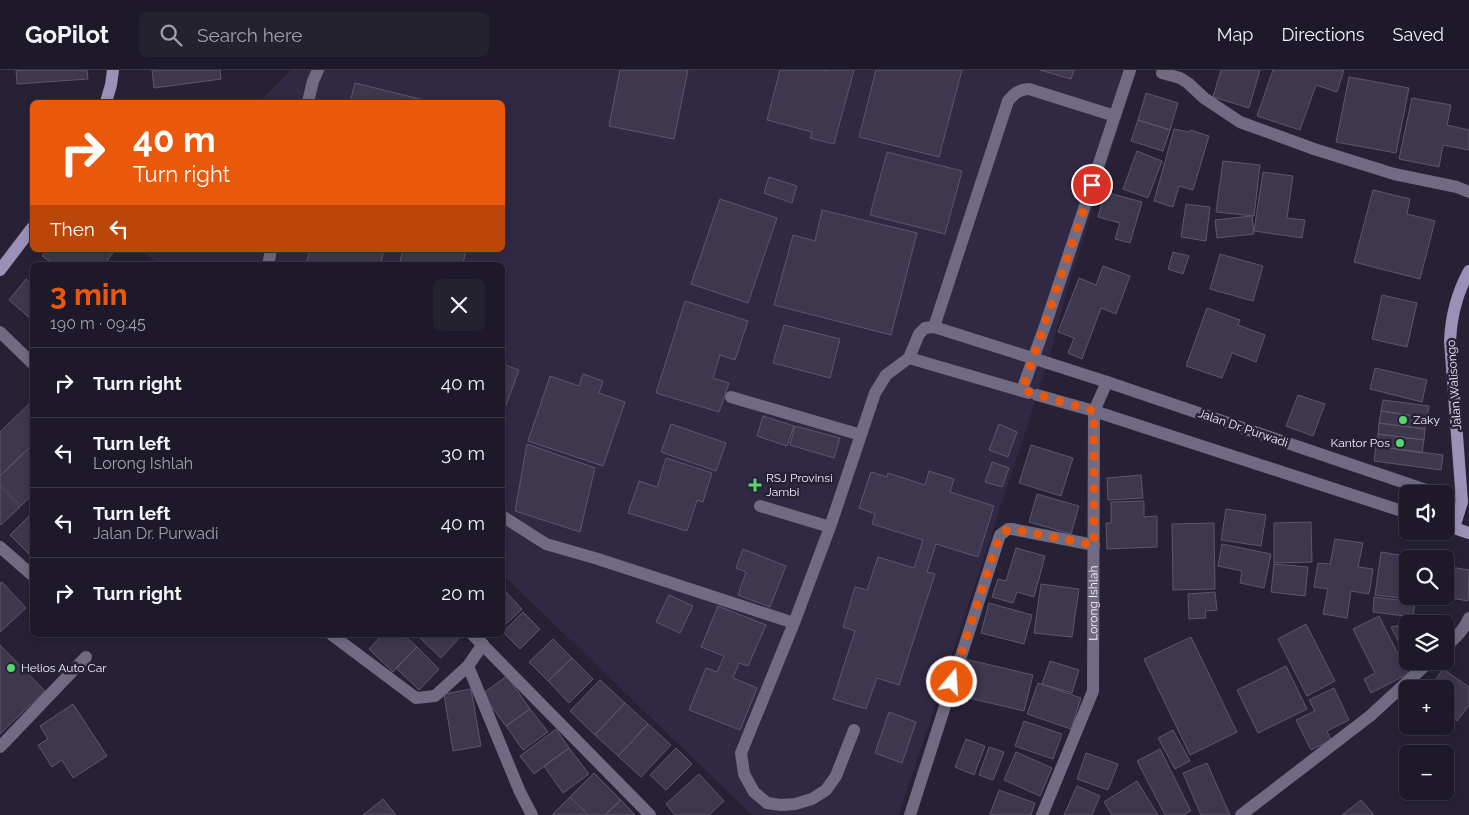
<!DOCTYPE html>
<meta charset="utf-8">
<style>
:root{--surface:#1d1928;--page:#252230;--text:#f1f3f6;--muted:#a0a0a8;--line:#3b3845;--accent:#ea580c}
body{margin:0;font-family:Raleway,sans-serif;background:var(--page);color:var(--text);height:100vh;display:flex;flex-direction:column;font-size:19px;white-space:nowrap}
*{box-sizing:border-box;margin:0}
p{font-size:16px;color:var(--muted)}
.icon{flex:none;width:28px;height:28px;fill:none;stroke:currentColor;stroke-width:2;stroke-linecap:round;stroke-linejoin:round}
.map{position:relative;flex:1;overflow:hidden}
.details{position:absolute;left:30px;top:192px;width:475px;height:375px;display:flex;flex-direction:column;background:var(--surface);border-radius:8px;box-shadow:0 2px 8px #0003,0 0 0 1px var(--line)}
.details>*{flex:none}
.top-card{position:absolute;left:30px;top:30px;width:475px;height:152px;border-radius:8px;box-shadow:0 2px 8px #0003,0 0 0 1px var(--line);background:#ea580c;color:#fff;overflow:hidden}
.fabs{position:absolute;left:1399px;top:415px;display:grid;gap:10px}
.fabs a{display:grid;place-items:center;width:55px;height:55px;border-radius:8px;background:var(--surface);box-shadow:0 2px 8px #0003,0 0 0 1px var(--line);font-size:25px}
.pin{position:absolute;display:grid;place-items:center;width:42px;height:42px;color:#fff;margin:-21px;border:2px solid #fff;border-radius:50%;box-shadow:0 1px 5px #0007}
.me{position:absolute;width:55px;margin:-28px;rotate:18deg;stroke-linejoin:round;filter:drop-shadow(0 0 4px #0008)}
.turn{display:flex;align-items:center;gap:18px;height:105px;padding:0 20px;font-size:22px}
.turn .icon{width:65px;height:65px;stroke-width:2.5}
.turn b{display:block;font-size:35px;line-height:42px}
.then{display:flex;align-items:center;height:48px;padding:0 20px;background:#0003;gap:10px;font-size:19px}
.round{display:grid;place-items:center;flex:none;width:52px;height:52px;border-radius:8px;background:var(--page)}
.head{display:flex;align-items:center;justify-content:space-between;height:85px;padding:0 20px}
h1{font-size:30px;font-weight:700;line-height:38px;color:var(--accent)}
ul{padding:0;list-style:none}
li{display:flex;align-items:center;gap:15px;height:70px;padding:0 20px;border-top:1px solid var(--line)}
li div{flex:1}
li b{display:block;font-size:19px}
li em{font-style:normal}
header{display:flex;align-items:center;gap:30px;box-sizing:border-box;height:70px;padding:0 25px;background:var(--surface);border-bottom:1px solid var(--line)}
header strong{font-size:24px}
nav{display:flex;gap:28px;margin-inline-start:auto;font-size:18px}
.search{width:350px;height:45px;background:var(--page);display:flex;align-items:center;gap:12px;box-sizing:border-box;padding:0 18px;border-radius:8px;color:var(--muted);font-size:19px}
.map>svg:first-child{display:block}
.built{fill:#312943}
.building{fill:#3e384e;stroke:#5d566d}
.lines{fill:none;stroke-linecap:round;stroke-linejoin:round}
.lane{stroke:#706a82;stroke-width:12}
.street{stroke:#706a82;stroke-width:12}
.secondary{stroke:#9b91b7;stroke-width:12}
.route{stroke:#ea580c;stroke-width:9;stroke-dasharray:0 16.2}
.poi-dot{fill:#57d570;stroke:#272135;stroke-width:2}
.labels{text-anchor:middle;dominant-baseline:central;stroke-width:5;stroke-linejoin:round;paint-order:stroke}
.street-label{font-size:12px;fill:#f1eefc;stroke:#272135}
.poi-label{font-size:12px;fill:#f1eefc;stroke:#272135;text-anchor:start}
</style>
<header>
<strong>GoPilot</strong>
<div class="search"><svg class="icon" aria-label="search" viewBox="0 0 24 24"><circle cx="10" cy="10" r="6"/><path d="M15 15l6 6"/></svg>Search here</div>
<nav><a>Map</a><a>Directions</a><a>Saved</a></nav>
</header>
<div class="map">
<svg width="1469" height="745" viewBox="0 0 1469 745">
<rect width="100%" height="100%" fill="#272135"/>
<path class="built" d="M291,0H1137L1068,217L1048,293L899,745H752L503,505L502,195H159L142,180H502V32H259Z"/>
<path class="building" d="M16,0H87L88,9L17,14Z
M152,0H220L221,9L154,18Z
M620,0H688L674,69L609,56Z
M780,0H823L828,1V0H854L834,74L810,68L812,62L767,50Z
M876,0H962L939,87L859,67Z
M1040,0H1074L1071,9Z
M1221,0H1260L1249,38L1213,27Z
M1273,0H1344L1337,22L1316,15L1300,60L1257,46Z
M1349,7L1409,18L1396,83L1336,72Z
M355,13L428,31L427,32H350Z
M1146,23L1178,33L1170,60L1138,50Z
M1412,28L1451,35L1447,55L1469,60V80L1443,75L1439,97L1399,89Z
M1138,50L1170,60L1163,81L1131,71Z
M1174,59L1189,62L1190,60L1209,66L1193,120L1179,116L1173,137L1154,131Z
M1137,81L1162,91L1148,128L1123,119Z
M887,82L962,101L945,164L870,145Z
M1223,91L1260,95L1254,146L1216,142Z
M1263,102L1293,106L1287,148L1305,150L1302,168L1254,161Z
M769,107L797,116L792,133L764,123Z
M1373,120L1410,129L1407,144L1435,151L1420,209L1354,192Z
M1105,122L1142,132L1130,173L1115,169L1120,153L1098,147Z
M720,129L777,148L748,233L691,214Z
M1186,134L1210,137L1206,171L1181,167Z
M822,140L917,163L891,265L774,235L793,165L815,171Z
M1252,146L1254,164L1217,168L1215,150Z
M46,180H115L104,195H55L42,186Z
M310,180H384L380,195H306Z
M403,180H466L463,193L471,195H399Z
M1173,182L1189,186L1183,204L1168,199Z
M1220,184L1263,196L1253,231L1210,219Z
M1103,196L1130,206L1116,244L1101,238L1082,289L1068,283L1074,268L1058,262L1079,208L1096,215Z
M26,209L32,214V250L9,230Z
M1382,225L1417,233L1407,277L1372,269Z
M685,231L748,251L735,290L720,285L713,308L729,313L719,342L656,323Z
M1207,238L1240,250L1238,255L1265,265L1256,292L1232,283L1222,308L1186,296Z
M784,255L840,269L830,308L773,293Z
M502,294L519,300L502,346Z
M1375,298L1427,310L1422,332L1370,319Z
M583,304L603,311L599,323L625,332L603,396L528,371L550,306L579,316Z
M1298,325L1325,334L1313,366L1286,356Z
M1383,330L1429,336L1427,348L1381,341Z
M32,331V375L0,406V362Z
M1381,341L1427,348L1425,359L1379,353Z
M763,346L794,356L787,376L757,366Z
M1379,353L1425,359L1424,370L1378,364Z
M671,354L726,373L716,401L661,382Z
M999,354L1017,362L1008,387L989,380Z
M795,356L840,368L834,388L790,375Z
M1378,364L1424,370L1422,383L1376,376Z
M527,374L595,398L580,462L515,441Z
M32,375V425L21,436L0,414V406Z
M1031,375L1073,388L1061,426L1019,413Z
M1376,376L1443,385L1441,400L1374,391Z
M666,388L712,403L703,432L697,430L687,461L628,443L639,411L657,417Z
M992,392L1009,398L1002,417L985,412Z
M929,401L954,409L950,422L994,436L978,487L936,474L927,502L935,504L899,615L877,608L866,639L833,629L855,561L843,557L855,517L867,520L878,487L914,498L923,470L872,454L875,444L859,438L871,402L887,407L888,403L925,415Z
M1141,405L1143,428L1108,430L1107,408Z
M0,416L20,437L1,455L0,454Z
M1037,424L1079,436L1071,464L1029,452Z
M1144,431V447L1157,446V477L1107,479L1106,453H1111V432Z
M1226,439L1266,445L1261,476L1221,470Z
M32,443V483L30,485L10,465Z
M1311,452L1312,492L1274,493V453Z
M1214,453L1215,519L1173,520L1172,454Z
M1335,469L1363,473L1358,497L1373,499L1369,524L1351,521L1347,548L1323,544L1328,519L1314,517L1318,493L1330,494Z
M1222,474L1271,484L1264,518L1240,513L1242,501L1218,496Z
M1016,478L1045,486L1034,527L1017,522L1013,533L992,527L998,509L1006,511Z
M743,479L786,496L770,537L738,525L746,502L736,498Z
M1381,482L1405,486L1404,495L1408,496V526H1425L1424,531L1375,525Z
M1274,494L1308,497L1305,526L1271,522Z
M1450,497L1469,500L1468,531L1445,527Z
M2,512L26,538L0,562V513Z
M1041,514L1079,519L1072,567L1034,563Z
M503,519L522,539L502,558V520Z
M1215,522L1217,540L1205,541L1206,548L1189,549L1188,524Z
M669,525L693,536L680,563L656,552Z
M1374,527L1415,532L1413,547L1373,542Z
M989,533L1032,545L1024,574L981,563Z
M718,536L766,555L748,596L739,593L733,608L757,618L740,660L689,640L706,598L717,602L724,586L701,577Z
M523,542L540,559L520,579L503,562Z
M1379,546L1408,604L1371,623L1364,609L1375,603L1353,559Z
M1306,554L1335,611L1307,626L1278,569Z
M1408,554V590L1391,557Z
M382,565H404L417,577L393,602L369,579Z
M423,565H459L461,566L441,588L420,568Z
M1191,567L1237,662L1190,685L1144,589Z
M553,569L572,588L548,611L529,592Z
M0,575L45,621L0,664Z
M417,577L439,599L419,620L396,598Z
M572,588L593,609L569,633L548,611Z
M965,589L1033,605L1024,641L956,625Z
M1050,591L1079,600L1072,623L1042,614Z
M1286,596L1307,639L1258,663L1237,620Z
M1443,599L1469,617V635L1457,651L1445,642V619H1429Z
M507,606L530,639L506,656L482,624Z
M600,610L625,633L595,665L570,641Z
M1038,613L1081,628L1071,659L1027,644Z
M1334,618L1349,650L1327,661L1331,670L1311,680L1296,650L1315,641L1309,630Z
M471,619L481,676L453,681L444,624Z
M625,633L648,654L618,686L595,665Z
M73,634L107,686L73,708L62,690L52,697L38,675L48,669L40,656Z
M530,639L548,662L523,680L506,656Z
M889,642L916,652L902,693L875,683Z
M1024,651L1062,664L1053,689L1015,676Z
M648,654L671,675L641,707L618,686Z
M556,659L569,678L534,704L520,686Z
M1173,660L1190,691L1175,699L1158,668Z
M966,669L985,676L974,705L955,697Z
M989,677L1004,682L993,710L979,705Z
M569,678L589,704L563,723L544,696Z
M676,678L692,694L666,720L650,705Z
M1160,679L1191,741L1183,745H1165L1137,691Z
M1016,682L1052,698L1040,726L1004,710Z
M1086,683L1118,694L1108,720L1077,709Z
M1207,693L1230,745H1201L1183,703Z
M594,703L621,730L605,745H588L570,727Z
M699,704L724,731L709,745H675L666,734Z
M1137,711L1158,745H1112L1104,732Z
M1077,716L1100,726L1092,745H1064Z
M999,720L1035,733L1031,745H994L990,744Z
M570,727L588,745H552Z
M383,729L396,745H363Z
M621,730L635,745H605Z
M1361,730L1374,745H1342Z"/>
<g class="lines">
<path class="lane" d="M308,32L313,11L318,0
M268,195L271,180
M934,257L1008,31C1015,23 1018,20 1029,19L1115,46
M909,288L1029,323
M1022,320L1046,253L1130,0
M731,327L861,365
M760,436L830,457
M502,446L546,474L598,489L794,553
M854,660L836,706L826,720L812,729L795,734L781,735L767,733L754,722L744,704L741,683L794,553L830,457L875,323L886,305L909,288L919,264L925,258L934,257L1048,293
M0,677L86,587"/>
<g class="street">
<path d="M1162,3L1180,8L1188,13L1204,28L1240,52L1314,79L1394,104L1457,117L1469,122"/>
<path d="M0,262L32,293"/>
<path d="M1048,293L1107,312L1438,424"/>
<path d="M1037,325L1094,341L1408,443"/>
<path d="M1445,426L1462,432"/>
<path d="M0,477L32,505"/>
<path d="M332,565L416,628L435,626L468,596L483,574"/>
<path d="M473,565L650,745"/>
<path d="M1445,577C1455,569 1464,560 1469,548"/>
<path d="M468,596L520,722L532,745"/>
<path d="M910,745L1000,465L1008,459H1012L1094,475"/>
<path id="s1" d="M1042,745L1093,621L1094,341L1107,312"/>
<path d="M1241,745L1370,646L1430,591"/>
</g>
<path class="secondary" d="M106,32L111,15L113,0
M0,200L32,158
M1469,201C1457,223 1451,245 1450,271L1462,432L1454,458L1469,463"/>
</g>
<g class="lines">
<path class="route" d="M952,612L995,479C999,470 1000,460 1012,459L1094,475V341L1022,320L1092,115"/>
</g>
<g class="poi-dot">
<circle cx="1403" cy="350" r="5"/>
<circle cx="1400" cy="373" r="5"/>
<path d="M752.5 407.5h5v5h5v5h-5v5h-5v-5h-5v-5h5z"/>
<circle cx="11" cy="598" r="5"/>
</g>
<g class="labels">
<g class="street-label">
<text transform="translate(1454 315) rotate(-94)">Jalan Walisongo</text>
<text transform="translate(1243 358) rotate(19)">Jalan Dr. Purwadi</text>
<text stroke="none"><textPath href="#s1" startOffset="222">Lorong Ishlah</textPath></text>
</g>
<g class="poi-label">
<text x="1413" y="350">Zaky</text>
<text x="1390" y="373" text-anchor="end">Kantor Pos</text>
<text x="766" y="408">RSJ Provinsi<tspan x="766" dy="14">Jambi</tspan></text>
<text x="21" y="598">Helios Auto Car</text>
</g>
</g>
</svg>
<div class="fabs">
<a><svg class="icon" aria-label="sound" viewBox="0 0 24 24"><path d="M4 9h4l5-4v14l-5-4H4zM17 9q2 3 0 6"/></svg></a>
<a><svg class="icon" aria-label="search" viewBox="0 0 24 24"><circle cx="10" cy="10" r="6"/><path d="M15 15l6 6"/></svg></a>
<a><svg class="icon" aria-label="layers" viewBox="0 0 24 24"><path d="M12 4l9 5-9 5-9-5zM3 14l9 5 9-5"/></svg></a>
<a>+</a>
<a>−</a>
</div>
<div class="pin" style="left:1092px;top:115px;background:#d93025"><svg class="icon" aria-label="arrive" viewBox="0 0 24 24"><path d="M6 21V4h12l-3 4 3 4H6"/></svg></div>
<svg class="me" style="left:952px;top:612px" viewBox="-20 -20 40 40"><circle r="17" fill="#ea580c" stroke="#fff" stroke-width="3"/><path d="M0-11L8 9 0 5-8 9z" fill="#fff"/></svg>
<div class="top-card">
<div class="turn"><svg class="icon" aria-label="right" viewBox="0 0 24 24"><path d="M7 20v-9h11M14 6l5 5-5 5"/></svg><div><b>40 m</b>Turn right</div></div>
<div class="then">Then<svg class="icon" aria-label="left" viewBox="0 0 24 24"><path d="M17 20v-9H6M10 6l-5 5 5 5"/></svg></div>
</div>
<section class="details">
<div class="head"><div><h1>3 min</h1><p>190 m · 09:45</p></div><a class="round"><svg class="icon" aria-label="close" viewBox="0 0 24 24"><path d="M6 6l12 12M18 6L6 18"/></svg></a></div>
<ul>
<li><svg class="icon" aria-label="right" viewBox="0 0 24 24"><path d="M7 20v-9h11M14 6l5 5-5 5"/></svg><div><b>Turn right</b></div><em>40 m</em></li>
<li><svg class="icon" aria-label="left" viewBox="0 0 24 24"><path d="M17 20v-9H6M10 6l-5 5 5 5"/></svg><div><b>Turn left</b><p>Lorong Ishlah</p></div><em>30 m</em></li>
<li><svg class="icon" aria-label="left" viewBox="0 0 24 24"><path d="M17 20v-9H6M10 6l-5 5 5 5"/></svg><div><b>Turn left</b><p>Jalan Dr. Purwadi</p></div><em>40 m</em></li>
<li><svg class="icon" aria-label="right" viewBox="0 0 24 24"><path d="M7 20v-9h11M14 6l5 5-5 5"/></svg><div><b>Turn right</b></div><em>20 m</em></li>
</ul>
</section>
</div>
